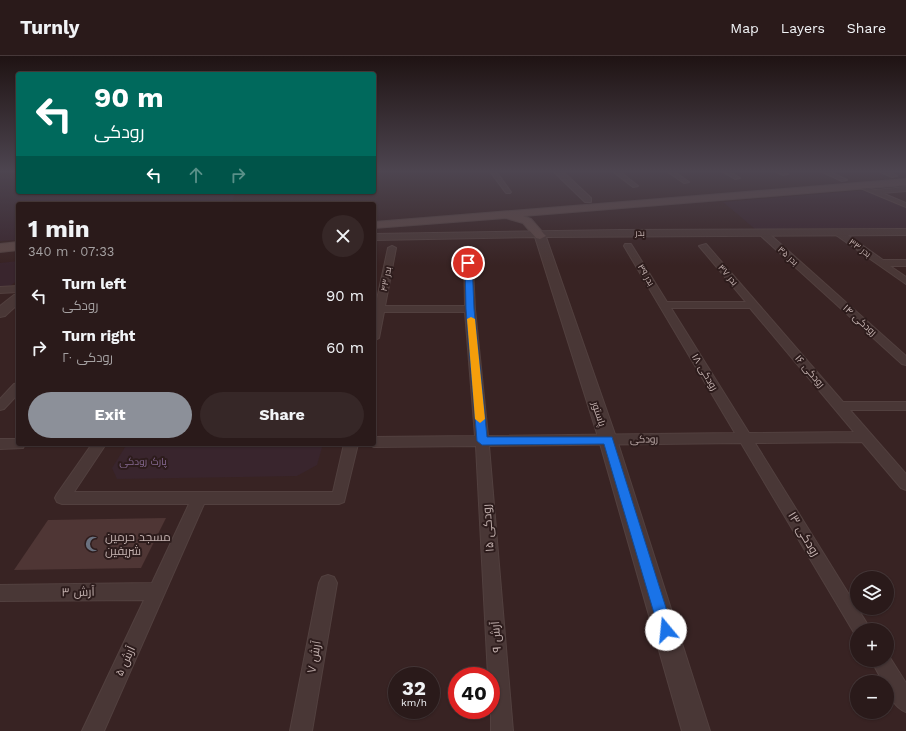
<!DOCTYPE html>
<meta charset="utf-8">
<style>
:root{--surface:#2a1a1a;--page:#362727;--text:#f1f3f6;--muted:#a5a1a2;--line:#463839;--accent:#8c9099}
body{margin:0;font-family:"Work Sans",Cairo,sans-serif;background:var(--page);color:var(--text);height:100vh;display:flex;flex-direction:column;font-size:15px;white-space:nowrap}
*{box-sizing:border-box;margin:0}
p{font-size:13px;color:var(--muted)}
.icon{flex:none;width:22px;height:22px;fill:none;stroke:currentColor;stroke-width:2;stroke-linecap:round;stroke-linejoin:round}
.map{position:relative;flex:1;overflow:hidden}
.side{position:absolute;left:16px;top:146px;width:360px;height:244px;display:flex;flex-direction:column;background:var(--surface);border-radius:4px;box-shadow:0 1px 3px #0004,0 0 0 1px var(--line)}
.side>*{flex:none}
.guide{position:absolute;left:16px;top:16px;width:360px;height:122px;border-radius:4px;box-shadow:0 1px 3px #0004,0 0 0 1px var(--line);background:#00695c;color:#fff;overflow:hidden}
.controls{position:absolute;left:850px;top:515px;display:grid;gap:8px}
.controls a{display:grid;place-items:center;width:44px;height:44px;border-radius:50%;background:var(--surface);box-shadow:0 1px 3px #0004,0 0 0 1px var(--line);font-size:20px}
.speed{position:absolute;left:388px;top:611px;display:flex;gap:8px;font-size:20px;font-weight:700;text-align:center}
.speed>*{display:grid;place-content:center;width:52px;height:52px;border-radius:50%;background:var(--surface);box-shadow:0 1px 3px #0004,0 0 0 1px var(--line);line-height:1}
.speed small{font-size:10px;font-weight:400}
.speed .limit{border:6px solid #d22;background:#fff;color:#111}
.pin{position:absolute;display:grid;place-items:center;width:34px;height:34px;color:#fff;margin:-17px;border:2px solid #fff;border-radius:50%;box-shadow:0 1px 4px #0007}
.me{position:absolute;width:44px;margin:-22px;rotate:343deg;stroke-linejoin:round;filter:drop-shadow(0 0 3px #0008)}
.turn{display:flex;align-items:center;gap:14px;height:84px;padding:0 12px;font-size:18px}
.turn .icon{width:52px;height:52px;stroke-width:2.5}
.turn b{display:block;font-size:28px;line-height:34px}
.lanes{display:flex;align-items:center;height:38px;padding:0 12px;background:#0003;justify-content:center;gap:20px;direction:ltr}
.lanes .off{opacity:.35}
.round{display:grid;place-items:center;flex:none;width:42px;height:42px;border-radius:21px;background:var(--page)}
.headline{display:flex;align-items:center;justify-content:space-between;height:68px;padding:0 12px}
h1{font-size:24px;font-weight:700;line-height:30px}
.cta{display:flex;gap:8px;margin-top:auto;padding:8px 12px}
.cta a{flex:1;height:46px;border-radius:24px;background:var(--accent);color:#fff;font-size:16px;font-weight:700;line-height:46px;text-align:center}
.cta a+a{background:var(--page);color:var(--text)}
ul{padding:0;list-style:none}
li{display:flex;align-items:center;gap:12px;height:52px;padding:0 12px}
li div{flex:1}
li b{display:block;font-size:15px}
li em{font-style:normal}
header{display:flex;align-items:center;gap:24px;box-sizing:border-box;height:56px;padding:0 20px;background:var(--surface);border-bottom:1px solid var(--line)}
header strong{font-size:19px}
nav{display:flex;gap:22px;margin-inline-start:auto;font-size:14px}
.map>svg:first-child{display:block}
.green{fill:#39252d}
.building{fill:#4f3635}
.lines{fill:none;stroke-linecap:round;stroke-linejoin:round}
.minor-casing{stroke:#52403f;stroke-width:2}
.tertiary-casing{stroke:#52403f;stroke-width:2}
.secondary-casing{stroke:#52403f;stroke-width:2}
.minor{fill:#493736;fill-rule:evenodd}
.tertiary{fill:#493736;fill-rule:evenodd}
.secondary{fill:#5b4644;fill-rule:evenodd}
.route{fill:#1a73e8;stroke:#114b97}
.slow{fill:#f59e0b}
.labels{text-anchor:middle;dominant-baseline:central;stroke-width:4;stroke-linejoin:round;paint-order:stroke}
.far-street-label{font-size:9px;fill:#c5b3b1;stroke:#2d1c1c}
.street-label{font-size:10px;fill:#c5b3b1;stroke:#2d1c1c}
.park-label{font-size:10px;fill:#876a94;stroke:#2d1c1c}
.near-street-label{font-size:12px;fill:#c5b3b1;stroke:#2d1c1c}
.near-poi-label{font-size:12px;fill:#c5b3b1;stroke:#2d1c1c;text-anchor:start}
</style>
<header>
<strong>Turnly</strong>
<nav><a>Map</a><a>Layers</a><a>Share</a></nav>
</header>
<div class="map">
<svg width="906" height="675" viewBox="0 0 906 675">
<rect width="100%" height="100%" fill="#382323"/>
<path class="green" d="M0,114H18V136H235L232,148H18V184L0,185Z
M866,134L906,152V173L807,172L756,174L723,146Z
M18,205V224L10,230L0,231V207Z
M127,388H323L317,409L297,420L117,423L112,412Z"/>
<path class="building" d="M166,462L141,512L14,514L48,464Z"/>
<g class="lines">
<g class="minor-casing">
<path id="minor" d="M489,114H495L511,136L510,137H506Z
M611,114H618L638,130L633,131Z
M665,114H672L689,126L684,127Z
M720,114H727L740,122L735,123Z
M773,114H781L788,118L783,119Z
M818,114H826L847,124L842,125Z
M876,114H885L897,120L892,121Z
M858,129L875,134L906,131V135L882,137L906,147V151L858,131Z
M760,175H766L906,300V309L902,308L760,179Z
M836,175H842L883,204H906V210H890L906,221V228L836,179Z
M625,188H631L667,246H746L699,190L706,188L843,346H906V354H850L906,418V434L901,432L862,386L755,387L871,574H857V581L856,580L741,387L489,390L513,675H491V620H488L476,390L374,391L368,388H374V381L475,380L465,256H384L379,282L374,285V257L388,192L392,190L396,192L385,250H465L464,192L468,190L472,192L475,253L488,380L735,377L624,190ZM671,252H750L854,376L749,377Z
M18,230V236L0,237V231Z
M18,327V338L4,353L0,354V343L14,328Z
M0,383H18V388H25L23,392L0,393Z
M92,388H106L74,436H333L344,388H358L344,446L339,448H204L104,675H82L144,544L0,545V529L152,527L189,448H62L57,446L55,442L57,438Z
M328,519L334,521L337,527L312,675H290L319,527L322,521Z
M887,597L906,627V656C895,652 887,638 887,626H883L871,604H887Z"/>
</g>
<g class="tertiary-casing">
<path id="tertiary" d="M552,114H561L591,142V146H585Z
M906,173V179L546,181L617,384L710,675H682L599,384L535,181L374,184V178L620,174Z
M18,238V248L5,260L0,261V250L14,239Z"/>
</g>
<g class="secondary-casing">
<path id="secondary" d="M906,123V129L523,160L531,163L544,178L546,180L540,183L536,182L523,167L506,162L374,172V166Z
M18,186V194L0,196V188Z"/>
</g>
<use href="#minor" class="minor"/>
<use href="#tertiary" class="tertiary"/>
<use href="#secondary" class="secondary"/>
</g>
<linearGradient id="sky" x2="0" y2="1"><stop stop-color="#1f1313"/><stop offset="0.55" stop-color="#4d4550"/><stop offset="1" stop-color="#4d4550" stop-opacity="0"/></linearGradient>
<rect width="906" height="209" fill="url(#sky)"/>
<path class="route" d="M468,205L472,207L474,253L487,381H612L673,574L671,578L666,580L661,578L659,574L604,388L482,389L477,385L466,253L465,207Z"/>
<path class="slow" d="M471,261L475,263L485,363L480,367L475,363L467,263Z"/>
<defs>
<g id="mosque-bare" transform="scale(1.2)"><path d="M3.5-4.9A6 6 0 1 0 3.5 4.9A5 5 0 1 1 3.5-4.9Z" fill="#6b7280" stroke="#2d1c1c" stroke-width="2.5" paint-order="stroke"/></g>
</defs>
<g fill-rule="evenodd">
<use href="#mosque-bare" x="93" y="488"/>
</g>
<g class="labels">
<g class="far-street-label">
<text x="640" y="177">بدر</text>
<text transform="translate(860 192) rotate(36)">بدر ۳۳</text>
<text transform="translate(788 200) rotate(42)">بدر ۳۵</text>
<text transform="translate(646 219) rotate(59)">بدر ۳۹</text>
<text transform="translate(728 219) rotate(49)">بدر ۳۷</text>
<text transform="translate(386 223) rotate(-79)">بدر ۴۳</text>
</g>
<g class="street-label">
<text transform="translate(860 264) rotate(42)">رودکی ۱۴</text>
<text transform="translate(810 315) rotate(49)">رودکی ۱۶</text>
<text transform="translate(705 316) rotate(59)">رودکی ۱۸</text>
<text transform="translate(599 358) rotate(72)">پاستور</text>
<text transform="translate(644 383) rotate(-1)">رودکی</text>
</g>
<g class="park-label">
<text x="143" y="405">پارک رودکی</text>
</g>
<g class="near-street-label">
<text transform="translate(488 472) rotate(-94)">رودکی ۱۵</text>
<text transform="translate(804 478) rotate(59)">رودکی ۱۳</text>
<text transform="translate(78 536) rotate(-1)">آرش ۳</text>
<text transform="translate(496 581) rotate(-94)">آرش ۹</text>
<text transform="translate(314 601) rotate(-80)">آرش ۷</text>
<text transform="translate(125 605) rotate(-65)">آرش ۵</text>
</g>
<g class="near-poi-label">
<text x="105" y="481">مسجد حرمین<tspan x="105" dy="14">شریفین</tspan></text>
</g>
</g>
</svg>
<div class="controls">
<a><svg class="icon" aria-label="layers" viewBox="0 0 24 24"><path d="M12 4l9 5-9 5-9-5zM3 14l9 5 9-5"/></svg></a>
<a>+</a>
<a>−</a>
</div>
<div class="speed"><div>32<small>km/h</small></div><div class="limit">40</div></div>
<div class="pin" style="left:468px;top:207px;background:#d93025"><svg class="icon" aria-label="arrive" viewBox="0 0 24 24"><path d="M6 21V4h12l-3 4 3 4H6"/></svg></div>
<svg class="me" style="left:666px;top:574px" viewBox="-20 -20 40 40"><circle r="19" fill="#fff"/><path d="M0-13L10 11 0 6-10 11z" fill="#1a73e8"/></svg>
<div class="guide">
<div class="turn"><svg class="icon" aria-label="left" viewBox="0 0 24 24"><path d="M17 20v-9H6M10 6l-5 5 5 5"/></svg><div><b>90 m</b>رودکی</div></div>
<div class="lanes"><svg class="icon" aria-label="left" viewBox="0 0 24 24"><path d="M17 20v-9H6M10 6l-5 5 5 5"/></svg><svg class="icon off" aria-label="ahead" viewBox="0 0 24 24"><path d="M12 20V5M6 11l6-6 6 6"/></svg><svg class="icon off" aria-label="right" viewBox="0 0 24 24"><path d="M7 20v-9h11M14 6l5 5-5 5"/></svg></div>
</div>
<section class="side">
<div class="headline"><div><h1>1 min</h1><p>340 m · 07:33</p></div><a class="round"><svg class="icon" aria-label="close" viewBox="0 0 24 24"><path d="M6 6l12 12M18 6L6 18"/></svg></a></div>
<ul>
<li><svg class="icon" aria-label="left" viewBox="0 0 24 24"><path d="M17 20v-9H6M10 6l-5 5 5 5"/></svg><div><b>Turn left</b><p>رودکی</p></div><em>90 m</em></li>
<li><svg class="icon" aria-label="right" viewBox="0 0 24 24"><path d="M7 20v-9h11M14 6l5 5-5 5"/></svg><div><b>Turn right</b><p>رودکی ۲۰</p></div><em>60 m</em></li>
</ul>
<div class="cta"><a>Exit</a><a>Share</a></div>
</section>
</div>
